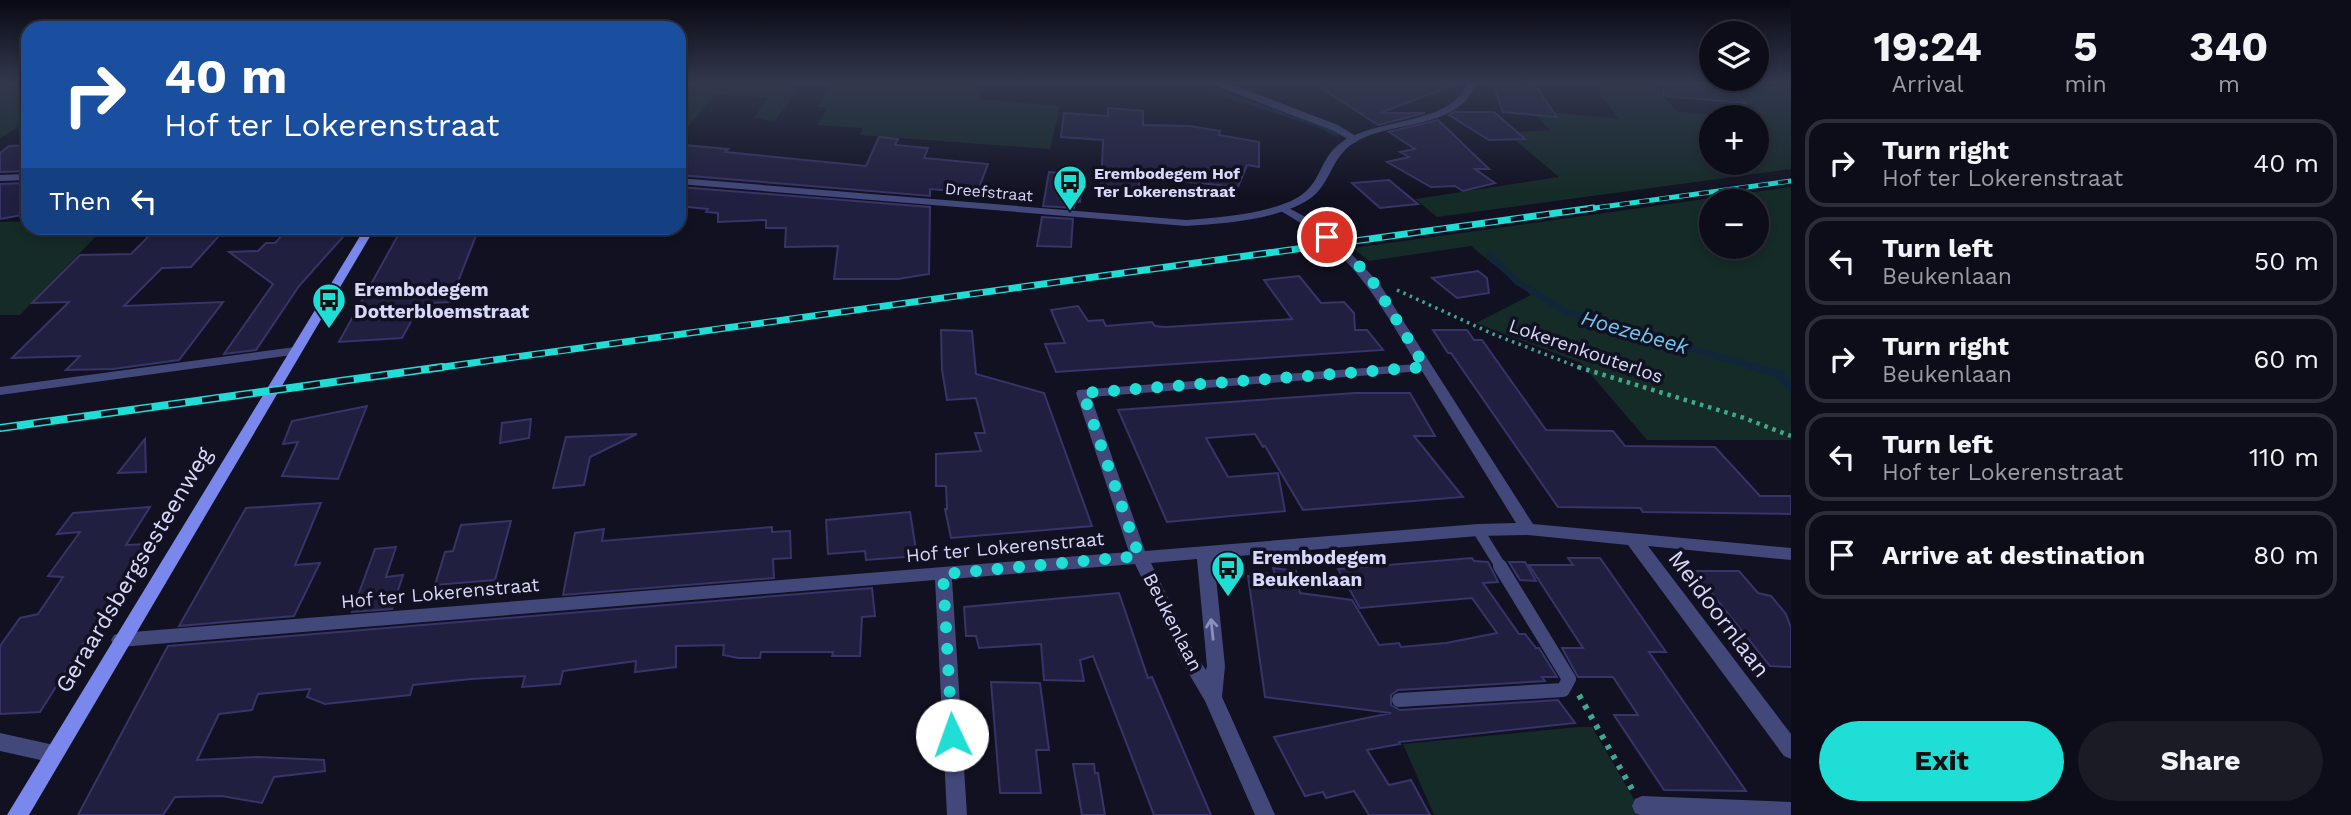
<!DOCTYPE html>
<meta charset="utf-8">
<style>
:root{--surface:#0d0d19;--page:#1b1b26;--text:#f1f3f6;--muted:#9a9ca2;--line:#2d2d38;--accent:#1eded5}
body{margin:0;font-family:"Work Sans",sans-serif;background:var(--page);color:var(--text);height:100vh;display:flex;flex-direction:column;font-size:26px;white-space:nowrap}
*{box-sizing:border-box;margin:0}
p{font-size:23px;color:var(--muted)}
.icon{flex:none;width:38px;height:38px;fill:none;stroke:currentColor;stroke-width:2;stroke-linecap:round;stroke-linejoin:round}
.map{position:relative;flex:1;overflow:hidden}
.drawer{display:flex;flex-direction:column;background:var(--surface);width:560px}
.drawer>*{flex:none}
.hud{position:absolute;left:21px;top:21px;width:665px;height:214px;border-radius:21px;box-shadow:0 4px 10px #0003,0 0 0 2px var(--line);background:#1a4fa0;color:#fff;overflow:hidden}
.controls{position:absolute;left:1699px;top:21px;display:grid;gap:14px}
.controls a{display:grid;place-items:center;width:70px;height:70px;border-radius:50%;background:var(--surface);box-shadow:0 4px 10px #0003,0 0 0 2px var(--line);font-size:35px}
.pin{position:absolute;display:grid;place-items:center;width:60px;height:60px;color:#fff;margin:-30px;border:4px solid #fff;border-radius:50%;box-shadow:0 2px 7px #0007}
.me{position:absolute;width:77px;margin:-38px;rotate:357deg;stroke-linejoin:round;filter:drop-shadow(0 0 5px #0008)}
.turn{display:flex;align-items:center;gap:24px;height:147px;padding:0 28px;font-size:32px}
.turn .icon{width:91px;height:91px;stroke-width:2.5}
.turn b{display:block;font-size:49px;line-height:60px}
.then{display:flex;align-items:center;height:66px;padding:0 28px;background:#0003;gap:14px;font-size:26px}
.eta{display:flex;justify-content:space-evenly;align-items:center;height:119px;text-align:center}
.eta b{font-size:42px;font-weight:700;line-height:49px}
.action{display:flex;gap:14px;margin-top:auto;padding:14px 28px}
.action a{flex:1;height:80px;border-radius:42px;background:var(--accent);color:#111;font-size:28px;font-weight:700;line-height:80px;text-align:center}
.action a+a{background:var(--page);color:var(--text)}
ul{padding:0;list-style:none}
li{display:flex;align-items:center;gap:21px;height:88px;margin:0 14px 10px;padding:0 14px;border:4px solid var(--line);border-radius:21px}
li div{flex:1}
li b{display:block;font-size:26px}
li em{font-style:normal}
main{display:flex;flex:1;min-height:0}
.map>svg:first-child{display:block}
.green{fill:#152b27;fill-rule:evenodd}
.lines{fill:none;stroke-linecap:round;stroke-linejoin:round}
.stream-far2{stroke:#10263b;stroke-width:4.5}
.stream-far1{stroke:#10263b;stroke-width:6}
.stream{stroke:#10263b;stroke-width:8}
.building{fill:#211f40;stroke:#373469;stroke-width:2}
.path-far2{stroke:#3fa690;stroke-width:3.5;stroke-dasharray:2.5 4.5;stroke-linecap:butt}
.path-far1{stroke:#3fa690;stroke-width:4.5;stroke-dasharray:3.5 5;stroke-linecap:butt}
.path{stroke:#3fa690;stroke-width:6;stroke-dasharray:4.5 7;stroke-linecap:butt}
.service-far2{stroke:#42487a;stroke-width:7}
.service-far1{stroke:#42487a;stroke-width:11}
.service{stroke:#42487a;stroke-width:14}
.minor{fill:#42487a;fill-rule:evenodd}
.tertiary{fill:#42487a;fill-rule:evenodd}
.secondary{fill:#7a88ed;fill-rule:evenodd}
.rail-far2-casing{stroke:#1eded5;stroke-width:5}
.rail-far1-casing{stroke:#1eded5;stroke-width:7}
.rail-casing{stroke:#1eded5;stroke-width:8}
.rail-far2{stroke:#111121;stroke-width:3.5;stroke-dasharray:10;stroke-linecap:butt}
.rail-far1{stroke:#111121;stroke-width:4.5;stroke-dasharray:13;stroke-linecap:butt}
.rail{stroke:#111121;stroke-width:5;stroke-dasharray:17;stroke-linecap:butt}
.oneway{stroke:#8c90ba}
.route{stroke:#1eded5;stroke-width:12;stroke-dasharray:0 21.6}
.labels{text-anchor:middle;dominant-baseline:central;stroke-width:7;stroke-linejoin:round;paint-order:stroke}
.far-poi-label{font-size:16px;font-weight:bold;fill:#d7d8fa;stroke:#111121;text-anchor:start}
.far-street-label{font-size:16px;fill:#d7d8fa;stroke:#111121}
.poi-label{font-size:19px;font-weight:bold;fill:#d7d8fa;stroke:#111121;text-anchor:start}
.street-label{font-size:19px;fill:#d7d8fa;stroke:#111121}
.water-label{font-size:21px;font-style:italic;fill:#72c5ec;stroke:#111121}
.near-street-label{font-size:23px;fill:#d7d8fa;stroke:#111121}
</style>
<main>
<div class="map">
<svg width="1791" height="815" viewBox="0 0 1791 815">
<rect width="100%" height="100%" fill="#111121"/>
<path class="green" d="M0,82H28V121L0,138Z
M679,82H981L980,99L1060,106L1050,149L860,135L863,128L817,125L828,108L817,107L829,88L799,85L775,121L754,118L768,98L715,94L679,137Z
M1591,82L1651,84L1678,112L1750,117H1712V163H1757V118H1764L1726,82H1791V169L1437,217L1415,199L1559,177L1515,140L1526,139L1517,132L1550,130L1531,110L1619,119Z
M1791,187V440H1647L1581,363L1476,323L1531,295L1471,246L1369,261L1353,248ZM1712,201H1757V247H1712Z
M28,221V228H104L20,315H0V222Z
M1578,727H1592L1643,815H1434L1403,744Z"/>
<g class="lines">
<path class="stream-far2" d="M1144,82L1193,85L1319,125L1337,135"/>
<path class="stream-far1" d="M1490,255L1517,282L1565,311L1761,369"/>
<path class="stream" d="M1755,367L1779,374L1791,388"/>
</g>
<path class="building" d="M1312,82H1456V84L1380,113H1425L1378,125Z
M1492,82H1533L1557,117L1503,112Z
M1663,82H1724L1746,103L1663,96Z
M1108,108L1143,111V125L1190,126L1220,131L1219,135L1259,142V167L1247,165L1238,187L1139,177V193L1101,190L1103,140L1061,137L1064,113L1108,116Z
M1454,112H1494L1525,139L1489,140L1449,115Z
M1438,120L1489,169H1475L1495,183L1463,191L1455,186L1431,187L1387,162L1409,157L1400,152L1415,149L1389,132Z
M879,137L898,139L895,145L928,148L924,158L988,164L977,193L930,189V196L679,175V153L685,145L728,149L725,152L866,166Z
M28,145V171L0,172V153L9,146Z
M1049,172L1083,175L1080,202L1075,201L1074,208L1043,206Z
M1389,180L1418,204L1380,208L1352,183Z
M28,183V214L0,219V184Z
M679,187L930,207L929,274L898,279H834L838,246L785,247L786,228H766V220L718,222V213L706,212L708,209L679,206Z
M1042,217L1073,219L1071,247L1037,246Z
M157,228H226L191,267L162,268L124,306L223,302L179,360L113,369L66,370L80,356L12,358L69,302L32,303L80,255L131,254Z
M289,228H351L299,286L256,350L224,354L273,284L229,252L258,251L266,243H275Z
M402,228H479L450,302L429,303L423,315L414,316L402,338L339,342Z
M1478,271L1487,278L1489,293L1457,298L1432,278Z
M1299,276L1321,303L1344,302L1354,313L1355,330H1367L1383,350L1056,372L1045,344L1065,343L1051,310L1078,306L1088,321L1103,320L1106,326L1152,322L1155,326L1166,327L1292,319L1264,280Z
M941,330L972,331L976,374L1044,393L1092,526L951,538L945,509H947L946,486H936V454L981,451L975,433H985L976,398L947,400L942,370Z
M1433,330H1467L1474,340H1482L1546,430L1613,431L1625,446L1715,447L1760,496H1791V514L1643,512L1640,508L1558,507L1451,353H1448Z
M1355,393H1410L1435,436H1414L1463,497L1303,510L1265,446L1263,447L1255,434L1206,438L1228,477L1278,473L1285,511L1167,522L1118,410Z
M367,406L338,479L282,476L298,442L283,444L292,421Z
M531,419L529,438L500,443L502,423Z
M637,434L590,457L584,485L553,488L566,437Z
M145,439L146,472L118,473Z
M321,503L295,565L320,563L294,616L179,626L246,508Z
M150,507L126,545L146,544L40,712L0,714V646L20,618L38,614L63,577L48,576L80,532L57,534L73,513Z
M910,512L917,556L866,560L865,551L828,554L826,520Z
M511,521L495,580L435,585L445,552L453,551L461,525Z
M772,527V532L790,531L791,558L773,559L774,578L563,595L575,533L604,529L602,541Z
M396,547L386,577L403,575L392,609L352,612L375,549Z
M1472,558L1474,561L1488,562L1498,582L1483,583L1519,634H1525L1536,648H1539L1557,677H1542L1545,681L1398,690L1391,695V705L1400,710L1558,700L1575,723L1399,742L1400,744L1367,750L1389,785L1411,780L1430,815H1369L1354,791L1326,798L1323,792L1305,796L1274,737L1391,713L1265,697L1248,576L1266,579L1265,573L1275,575L1273,568L1296,571L1300,593L1352,600L1379,645L1399,643L1401,647L1446,643L1497,633L1472,598L1360,608L1338,569Z
M1568,558H1600L1666,652H1649L1746,791L1664,790L1614,715H1638L1613,677H1578L1562,648H1583L1529,565H1573Z
M1509,562H1525L1536,581L1520,580Z
M1694,571H1739L1758,593L1771,596L1786,614L1791,628V667L1770,666Z
M872,588L875,616L862,617L860,656H832L833,652H761L760,658H738L723,655L724,645L676,646V667L635,672L636,661L563,671L560,684L522,687L525,676L471,679L413,685L410,695L325,704L307,697L310,689L258,694L252,710L219,714L197,760L258,757L324,760L325,771L274,777L262,803L222,796L175,797L163,815H78L168,646Z
M1119,593L1148,678L1152,677L1211,815H1154L1093,656L1080,660L1084,681L1044,680L1041,644L979,648L976,636H966L964,607Z
M991,682L1040,683L1049,750H1036L1041,793H1000Z
M1073,764H1094L1095,773H1098L1105,815H1082Z"/>
<g class="lines">
<path class="path-far2" d="M1397,290L1493,334L1583,369"/>
<path class="path-far1" d="M1578,367L1744,418L1791,436"/>
<path class="path" d="M1579,695L1633,791"/>
<path class="service-far2" d="M1216,82L1336,128L1354,139"/>
<path class="service-far1" d="M1478,530L1501,567"/>
<path class="service" d="M1399,700L1563,690L1569,679L1500,566"/>
<path class="minor" d="M28,174V180L0,181V175Z
M1283,205L1313,221L1337,239L1379,283L1533,524L1791,548V560L1648,546L1791,734V759L1784,756L1628,545L1528,535L1478,536L1214,558L1225,666L1222,697L1275,815H1255L1205,701L1182,662L1135,564L952,579L967,815H947L935,580L120,647L114,645L111,640L114,635L120,633L1129,552L1076,393L1078,390L1417,364C1375,296 1352,251 1279,210L1278,208ZM1422,371L1516,523L1478,524L1145,551L1091,397ZM1197,559L1207,666L1206,670L1194,652L1151,563Z
M295,347L302,351L300,354L0,395V387Z
M0,733L54,745L61,748L64,754L61,760L54,763L0,751Z
M1642,796L1791,802V815H1640L1635,813L1632,806L1635,799Z"/>
<path class="tertiary" d="M1468,82H1476C1462,128 1397,121 1361,139C1326,155 1335,188 1301,204C1266,221 1225,223 1186,226L679,184V178L1186,220C1221,217 1258,215 1291,201C1324,186 1316,160 1342,142C1376,118 1453,125 1468,82Z"/>
<path class="secondary" d="M365,228H375L29,815H7Z"/>
<g class="rail-far2-casing">
<path id="rail-far2" d="M1580,210L1791,181"/>
</g>
<g class="rail-far1-casing">
<path id="rail-far1" d="M429,369L1593,208"/>
</g>
<g class="rail-casing">
<path id="rail" d="M0,428L442,367"/>
</g>
<use href="#rail-far2" class="rail-far2"/>
<use href="#rail-far1" class="rail-far1"/>
<use href="#rail" class="rail"/>
</g>
<defs><path id="oneway-shaft" d="M-6 0H5M1.5-3L5.5 0L1.5 3" fill="none" stroke-width="1.6" stroke-linecap="round" stroke-linejoin="round" transform="scale(1.75)"/></defs>
<use class="oneway" href="#oneway-shaft" transform="translate(1212 629) rotate(-96)"/>
<linearGradient id="sky" x2="0" y2="1"><stop stop-color="#090912"/><stop offset="0.42" stop-color="#32384e"/><stop offset="1" stop-color="#32384e" stop-opacity="0"/></linearGradient>
<rect width="1791" height="196" fill="url(#sky)"/>
<g class="lines">
<path class="route" d="M952,735L943,574L1139,556L1083,393L1425,367L1376,286L1356,262L1327,237"/>
</g>
<defs>
<g id="bus-pin" transform="scale(1.75)"><path d="M0 17L-7.5 6A9.5 9.5 0 1 1 7.5 6Z" fill="#1eded5" stroke="#111121"/><path d="M-5-6H5V4H4V6H2V4H-2V6H-4V4H-5ZM-3.5-4V0h7V-4ZM-3.5 1.2v1.5H-2V1.2ZM2 1.2v1.5H3.5V1.2Z" fill="#111"/></g>
</defs>
<g fill-rule="evenodd">
<use href="#bus-pin" x="1070" y="182"/>
<use href="#bus-pin" x="329" y="300"/>
<use href="#bus-pin" x="1228" y="568"/>
</g>
<g class="labels">
<g class="far-poi-label">
<text x="1094" y="173">Erembodegem Hof<tspan x="1094" dy="18">Ter Lokerenstraat</tspan></text>
</g>
<g class="far-street-label">
<text transform="translate(989 192) rotate(5)">Dreefstraat</text>
</g>
<g class="poi-label">
<text x="354" y="289">Erembodegem<tspan x="354" dy="22">Dotterbloemstraat</tspan></text>
<text x="1252" y="557">Erembodegem<tspan x="1252" dy="22">Beukenlaan</tspan></text>
</g>
<g class="street-label">
<text transform="translate(1586 351) rotate(19)">Lokerenkouterlos</text>
<text transform="translate(1005 547) rotate(-5)">Hof ter Lokerenstraat</text>
<text transform="translate(440 593) rotate(-5)">Hof ter Lokerenstraat</text>
<text transform="translate(1173 622) rotate(63)">Beukenlaan</text>
</g>
<g class="water-label">
<text transform="translate(1635 332) rotate(16)">Hoezebeek</text>
</g>
<g class="near-street-label">
<text transform="translate(134 570) rotate(-59)">Geraardsbergsesteenweg</text>
<text transform="translate(1719 614) rotate(53)">Meidoornlaan</text>
</g>
</g>
</svg>
<div class="controls">
<a><svg class="icon" aria-label="layers" viewBox="0 0 24 24"><path d="M12 4l9 5-9 5-9-5zM3 14l9 5 9-5"/></svg></a>
<a>+</a>
<a>−</a>
</div>
<div class="pin" style="left:1327px;top:237px;background:#d93025"><svg class="icon" aria-label="arrive" viewBox="0 0 24 24"><path d="M6 21V4h12l-3 4 3 4H6"/></svg></div>
<svg class="me" style="left:952px;top:735px" viewBox="-20 -20 40 40"><circle r="19" fill="#fff"/><path d="M0-13L10 11 0 6-10 11z" fill="#1eded5"/></svg>
<div class="hud">
<div class="turn"><svg class="icon" aria-label="right" viewBox="0 0 24 24"><path d="M7 20v-9h11M14 6l5 5-5 5"/></svg><div><b>40 m</b>Hof ter Lokerenstraat</div></div>
<div class="then">Then<svg class="icon" aria-label="left" viewBox="0 0 24 24"><path d="M17 20v-9H6M10 6l-5 5 5 5"/></svg></div>
</div>
</div>
<section class="drawer">
<div class="eta">
<div><b>19:24</b><p>Arrival</p></div>
<div><b>5</b><p>min</p></div>
<div><b>340</b><p>m</p></div>
</div>
<ul>
<li><svg class="icon" aria-label="right" viewBox="0 0 24 24"><path d="M7 20v-9h11M14 6l5 5-5 5"/></svg><div><b>Turn right</b><p>Hof ter Lokerenstraat</p></div><em>40 m</em></li>
<li><svg class="icon" aria-label="left" viewBox="0 0 24 24"><path d="M17 20v-9H6M10 6l-5 5 5 5"/></svg><div><b>Turn left</b><p>Beukenlaan</p></div><em>50 m</em></li>
<li><svg class="icon" aria-label="right" viewBox="0 0 24 24"><path d="M7 20v-9h11M14 6l5 5-5 5"/></svg><div><b>Turn right</b><p>Beukenlaan</p></div><em>60 m</em></li>
<li><svg class="icon" aria-label="left" viewBox="0 0 24 24"><path d="M17 20v-9H6M10 6l-5 5 5 5"/></svg><div><b>Turn left</b><p>Hof ter Lokerenstraat</p></div><em>110 m</em></li>
<li><svg class="icon" aria-label="arrive" viewBox="0 0 24 24"><path d="M6 21V4h12l-3 4 3 4H6"/></svg><div><b>Arrive at destination</b></div><em>80 m</em></li>
</ul>
<div class="action"><a>Exit</a><a>Share</a></div>
</section>
</main>
